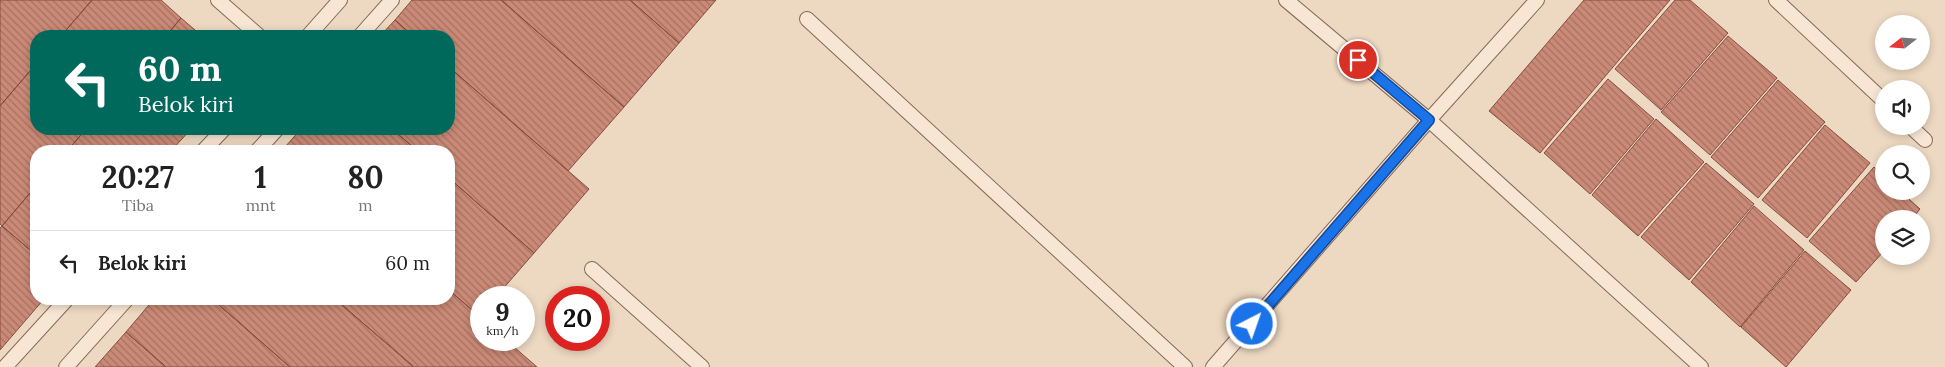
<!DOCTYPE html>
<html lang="id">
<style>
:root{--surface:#fff;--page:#f2f2f2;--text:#222;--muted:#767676;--line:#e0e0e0}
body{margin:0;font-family:Lora,serif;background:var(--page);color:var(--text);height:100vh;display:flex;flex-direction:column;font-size:19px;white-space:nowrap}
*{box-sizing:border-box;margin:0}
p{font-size:16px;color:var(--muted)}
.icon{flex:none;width:28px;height:28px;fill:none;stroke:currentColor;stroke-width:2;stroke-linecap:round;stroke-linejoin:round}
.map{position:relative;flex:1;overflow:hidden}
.sheet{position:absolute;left:30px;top:145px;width:425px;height:160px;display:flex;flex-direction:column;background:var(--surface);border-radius:20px;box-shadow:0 2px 8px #0003}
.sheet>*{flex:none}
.hud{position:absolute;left:30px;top:30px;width:425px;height:105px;border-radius:20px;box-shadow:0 2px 8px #0003;background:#00695c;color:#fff;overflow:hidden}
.needle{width:32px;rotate:253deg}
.fabs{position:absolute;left:1875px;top:15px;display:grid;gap:10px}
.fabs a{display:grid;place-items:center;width:55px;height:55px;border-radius:50%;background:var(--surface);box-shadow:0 2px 8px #0003;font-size:25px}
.speed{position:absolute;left:470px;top:286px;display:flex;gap:10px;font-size:25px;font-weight:700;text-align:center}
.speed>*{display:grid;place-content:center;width:65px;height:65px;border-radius:50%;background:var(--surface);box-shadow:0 2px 8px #0003;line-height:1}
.speed small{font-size:12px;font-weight:400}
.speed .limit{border:8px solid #d22;background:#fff;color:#111}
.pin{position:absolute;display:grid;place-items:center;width:42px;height:42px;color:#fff;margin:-21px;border:2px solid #fff;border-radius:50%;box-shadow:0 1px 5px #0007}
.me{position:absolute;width:55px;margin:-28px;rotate:41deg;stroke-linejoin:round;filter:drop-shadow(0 0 4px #0008)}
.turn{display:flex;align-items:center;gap:18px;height:105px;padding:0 25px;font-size:22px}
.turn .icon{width:65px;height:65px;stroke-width:2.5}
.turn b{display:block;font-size:35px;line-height:42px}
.eta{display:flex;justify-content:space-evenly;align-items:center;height:85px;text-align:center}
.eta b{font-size:30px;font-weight:800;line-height:35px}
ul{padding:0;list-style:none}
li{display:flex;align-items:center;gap:15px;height:65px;padding:0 25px;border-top:1px solid var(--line)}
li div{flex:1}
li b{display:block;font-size:19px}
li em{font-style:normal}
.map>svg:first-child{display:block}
.building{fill:url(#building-back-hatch);stroke:#854d3f}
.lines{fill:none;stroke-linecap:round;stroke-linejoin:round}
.service-casing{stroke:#866859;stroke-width:16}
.service{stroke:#f8e6d4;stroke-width:14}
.route-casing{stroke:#114b97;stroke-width:12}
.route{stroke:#1a73e8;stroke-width:9}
</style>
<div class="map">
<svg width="1945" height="367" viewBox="0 0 1945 367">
<defs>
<pattern id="building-back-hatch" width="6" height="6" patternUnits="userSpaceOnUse" patternTransform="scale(1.25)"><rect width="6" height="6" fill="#cb8a77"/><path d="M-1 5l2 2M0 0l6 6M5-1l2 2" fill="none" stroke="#a67161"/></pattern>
</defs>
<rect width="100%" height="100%" fill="#edd8c1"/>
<path class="building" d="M0,0H92L61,36H36V64L0,106Z
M92,0H161L181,18L166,36H61Z
M412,0H501L624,107L568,171L449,67V36H413L395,20Z
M501,0H630L679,43L624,107Z
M630,0H716L679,43Z
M1584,0H1670L1540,153L1489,111Z
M1675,0H1690L1728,33L1661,110L1615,69Z
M181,18L202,36H166Z
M395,20L413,36H380Z
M1728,36L1777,78L1710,155L1661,112Z
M36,64V129H86L67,151H36V186L2,226L0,224V106Z
M449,67L589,189L534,253L449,178V151H418L392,129H449Z
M1608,79L1654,119L1590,194L1544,153Z
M1778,80L1825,122L1758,198L1711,157Z
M1656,119L1704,162L1638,236L1592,195Z
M1825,125L1870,163L1807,238L1762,200Z
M86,129H191L171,151H67Z
M301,129H392L418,151H290L285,147Z
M1706,163L1754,204L1689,280L1641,237Z
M1874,167L1884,176V191H1900L1920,209L1912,219H1884V251L1856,282L1809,241Z
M449,178L534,253L495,298H481V314L479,316L449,290Z
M36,186V255L2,226Z
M1754,206L1804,250L1740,327L1691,282Z
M2,226L36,255V299H44L0,350V228Z
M1805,251L1851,290L1786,367L1741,327Z
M449,290L481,318V340H506L537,367H414L335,299H449Z
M154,299H212L290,367H166L126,332Z
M212,299H335L414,367H290Z
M126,332L166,367H95Z"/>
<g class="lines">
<g class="service-casing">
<path id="service" d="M218,0L259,36
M1286,0L1429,120L1701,367
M1776,0L1884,101
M807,19L1185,367
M308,36L340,0
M360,36L392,0
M1910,126L1925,140
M203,151L224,129
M257,151L277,129
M592,269L702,367
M5,367L67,299
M66,367L127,299
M1213,367L1429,120L1537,0"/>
</g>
<use href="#service" class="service"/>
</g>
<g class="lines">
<g class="route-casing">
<path id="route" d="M1252,324L1429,120L1358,60"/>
</g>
<use href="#route" class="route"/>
</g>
</svg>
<div class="fabs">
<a><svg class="needle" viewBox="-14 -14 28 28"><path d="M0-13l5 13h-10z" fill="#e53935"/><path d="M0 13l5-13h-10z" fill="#767676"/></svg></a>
<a><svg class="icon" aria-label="sound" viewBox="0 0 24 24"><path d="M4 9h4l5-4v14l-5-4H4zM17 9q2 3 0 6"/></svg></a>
<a><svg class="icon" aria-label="search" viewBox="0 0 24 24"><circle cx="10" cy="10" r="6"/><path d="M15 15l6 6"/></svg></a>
<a><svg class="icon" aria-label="layers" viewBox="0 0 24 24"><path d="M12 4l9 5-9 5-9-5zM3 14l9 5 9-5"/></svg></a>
</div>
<div class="speed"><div>9<small>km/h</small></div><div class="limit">20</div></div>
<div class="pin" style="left:1358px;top:60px;background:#d93025"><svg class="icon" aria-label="arrive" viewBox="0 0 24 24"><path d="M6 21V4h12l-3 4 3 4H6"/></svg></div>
<svg class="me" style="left:1252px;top:324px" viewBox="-20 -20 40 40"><circle r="17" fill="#1a73e8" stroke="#fff" stroke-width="3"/><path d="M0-11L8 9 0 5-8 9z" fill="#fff"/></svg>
<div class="hud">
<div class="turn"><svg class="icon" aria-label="left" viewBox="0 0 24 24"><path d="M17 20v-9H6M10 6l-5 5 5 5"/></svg><div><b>60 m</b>Belok kiri</div></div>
</div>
<section class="sheet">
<div class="eta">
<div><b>20:27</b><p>Tiba</p></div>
<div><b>1</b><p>mnt</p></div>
<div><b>80</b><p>m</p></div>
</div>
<ul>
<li><svg class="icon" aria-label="left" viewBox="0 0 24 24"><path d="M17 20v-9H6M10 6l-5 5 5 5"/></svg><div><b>Belok kiri</b></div><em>60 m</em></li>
</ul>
</section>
</div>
